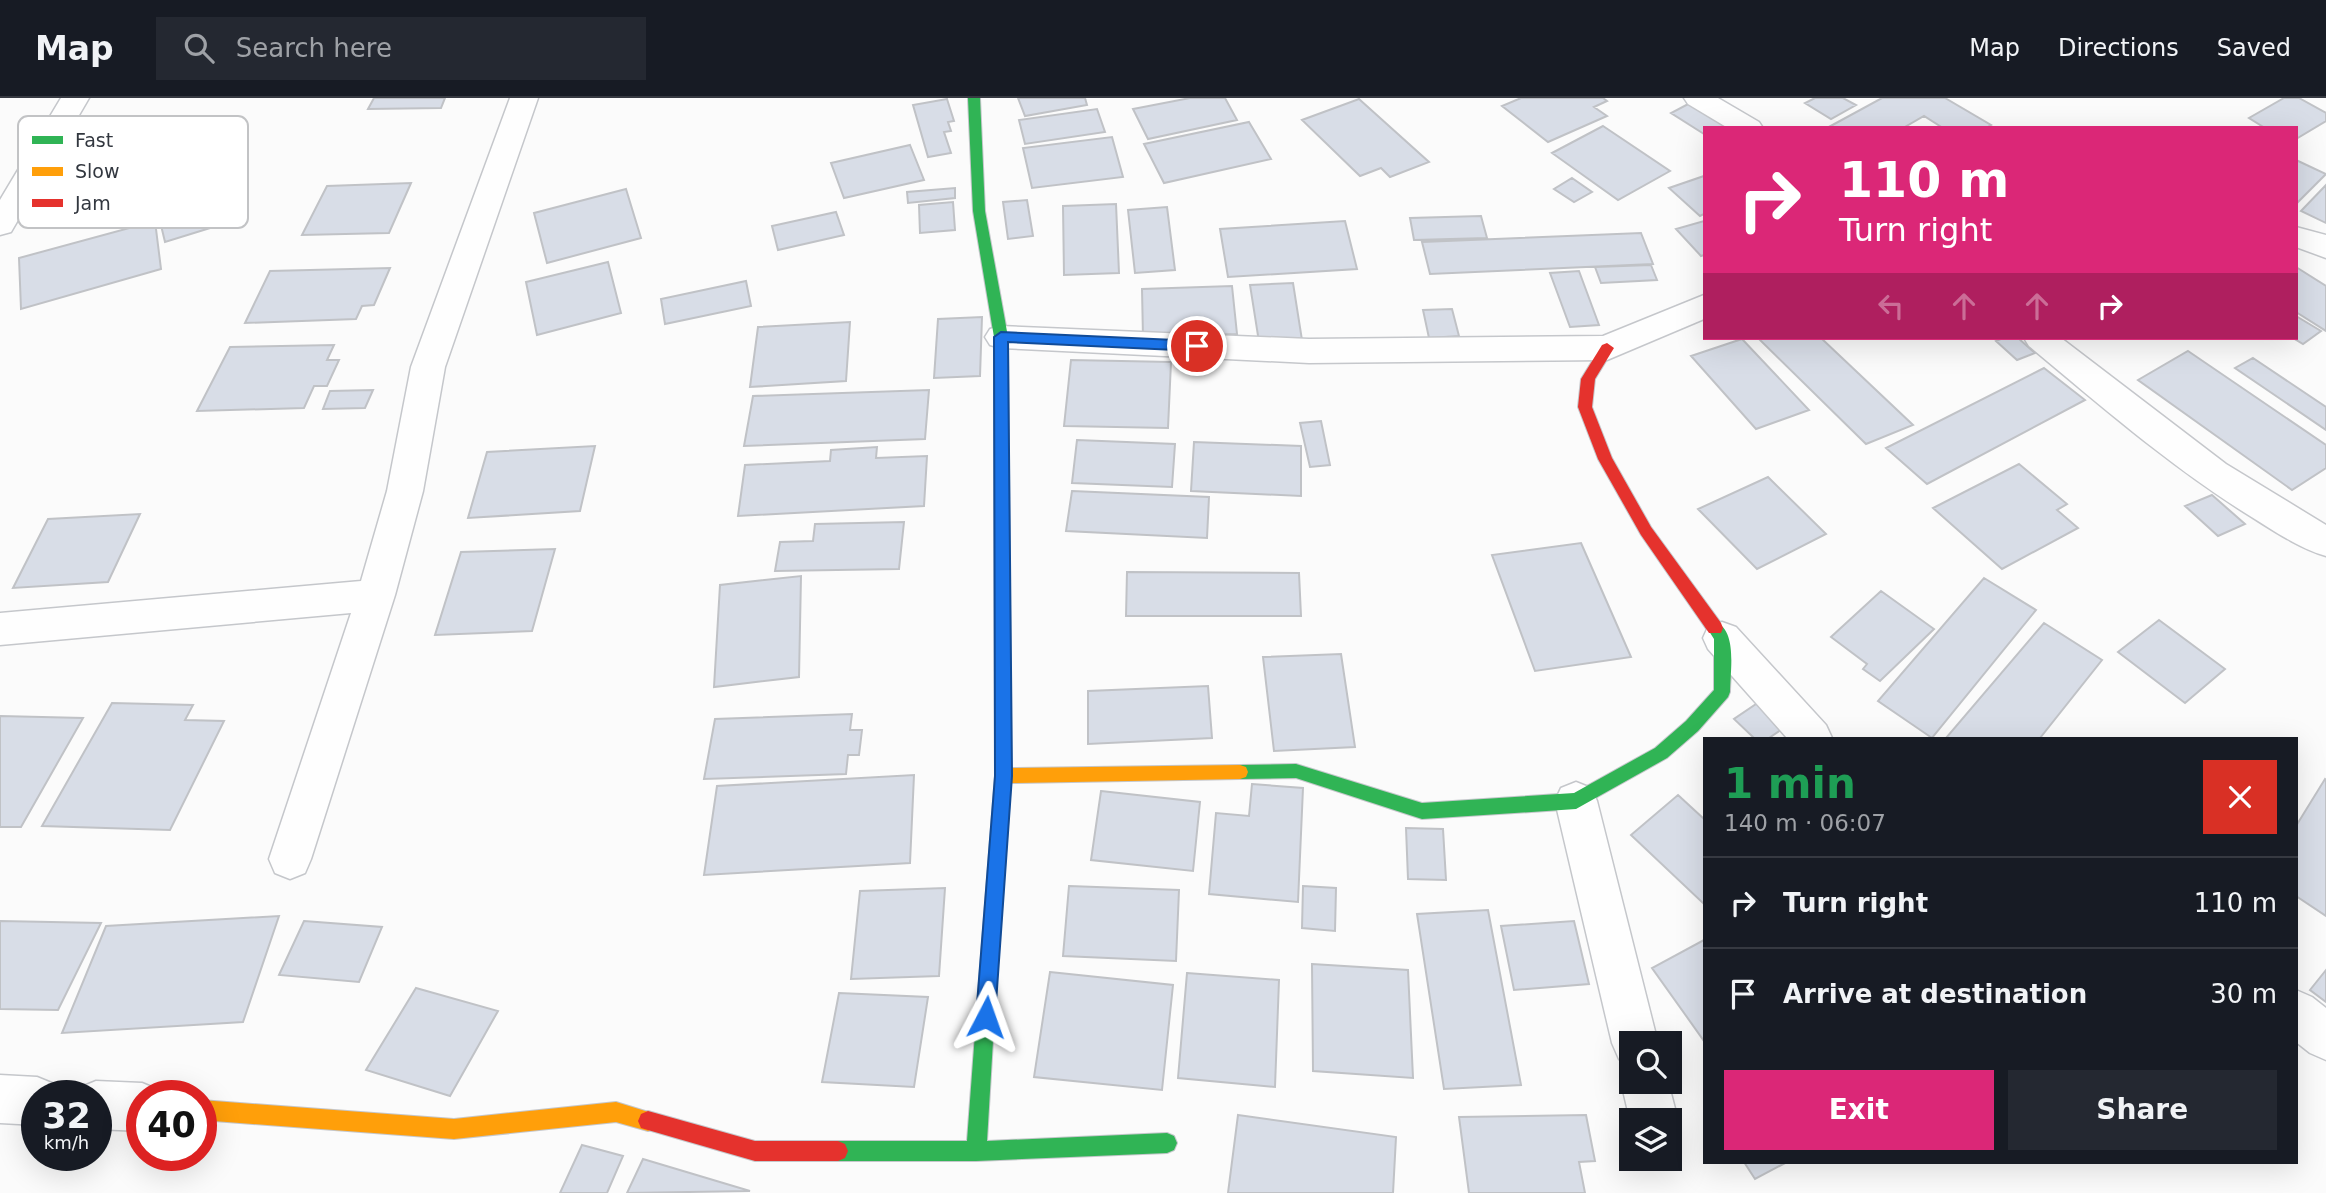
<!DOCTYPE html>
<meta charset="utf-8">
<style>
:root{--surface:#171b24;--page:#242831;--text:#f1f3f6;--muted:#9ea1a6;--line:#363941;--accent:#db2777}
body{margin:0;font-family:"DejaVu Sans",sans-serif;background:var(--page);color:var(--text);height:100vh;display:flex;flex-direction:column;font-size:26px;white-space:nowrap}
*{box-sizing:border-box;margin:0}
p{font-size:23px;color:var(--muted)}
.icon{flex:none;width:38px;height:38px;fill:none;stroke:currentColor;stroke-width:2;stroke-linecap:round;stroke-linejoin:round}
.map{position:relative;flex:1;overflow:hidden}
.panel{position:absolute;left:1703px;top:639px;width:595px;height:427px;display:flex;flex-direction:column;background:var(--surface);border-radius:0px;box-shadow:0 7px 28px #0002}
.panel>*{flex:none}
.hud{position:absolute;left:1703px;top:28px;width:595px;height:214px;border-radius:0px;box-shadow:0 7px 28px #0002;background:#db2777;color:#fff;overflow:hidden}
.controls{position:absolute;left:1619px;top:933px;display:grid;gap:14px}
.controls a{display:grid;place-items:center;width:63px;height:63px;border-radius:0px;background:var(--surface);box-shadow:0 7px 28px #0002;font-size:35px}
.speed{position:absolute;left:21px;top:982px;display:flex;gap:14px;font-size:35px;font-weight:700;text-align:center}
.speed>*{display:grid;place-content:center;width:91px;height:91px;border-radius:50%;background:var(--surface);box-shadow:0 7px 28px #0002;line-height:1}
.speed small{font-size:18px;font-weight:400}
.speed .limit{border:10px solid #d22;background:#fff;color:#111}
.pin{position:absolute;display:grid;place-items:center;width:60px;height:60px;color:#fff;margin:-30px;border:4px solid #fff;border-radius:50%;box-shadow:0 2px 7px #0007}
.me{position:absolute;width:77px;margin:-38px;rotate:4deg;stroke-linejoin:round;filter:drop-shadow(0 0 5px #0008)}
.turn{display:flex;align-items:center;gap:24px;height:147px;padding:0 21px;font-size:32px}
.turn .icon{width:91px;height:91px;stroke-width:2.5}
.turn b{display:block;font-size:49px;line-height:60px}
.lanes{display:flex;align-items:center;height:66px;padding:0 21px;background:#0003;justify-content:center;gap:35px;direction:ltr}
.lanes .off{opacity:.35}
.round{display:grid;place-items:center;flex:none;width:74px;height:74px;border-radius:0px;background:var(--page)}
.headline{display:flex;align-items:center;justify-content:space-between;height:119px;padding:0 21px}
h1{font-size:42px;font-weight:700;line-height:52px;color:#1e9e55}
.button{display:flex;gap:14px;margin-top:auto;padding:14px 21px}
.button a{flex:1;height:80px;border-radius:0px;background:var(--accent);color:#fff;font-size:28px;font-weight:700;line-height:80px;text-align:center}
.button a+a{background:var(--page);color:var(--text)}
ul{padding:0;list-style:none}
li{display:flex;align-items:center;gap:21px;height:91px;padding:0 21px;border-top:2px solid var(--line)}
li div{flex:1}
li b{display:block;font-size:26px}
li em{font-style:normal}
header{display:flex;align-items:center;gap:42px;box-sizing:border-box;height:98px;padding:0 35px;background:var(--surface);border-bottom:2px solid var(--line)}
header strong{font-size:33px}
nav{display:flex;gap:38px;margin-inline-start:auto;font-size:24px}
.search{width:490px;height:63px;background:var(--page);display:flex;align-items:center;gap:18px;box-sizing:border-box;padding:0 24px;border-radius:0px;color:var(--muted);font-size:26px}
.map>svg:first-child{display:block}
.building{fill:#d8dde7;stroke:#c0c2c6;stroke-width:2}
.lines{fill:none;stroke-linecap:round;stroke-linejoin:round}
.street-casing{stroke:#c5c7cb;stroke-width:3}
.fast-casing{stroke:#c5c7cb;stroke-width:2}
.slow-casing{stroke:#c5c7cb;stroke-width:2}
.jam-casing{stroke:#c5c7cb;stroke-width:2}
.street{fill:#fefefe;fill-rule:evenodd}
.fast{fill:#30b455;fill-rule:evenodd}
.slow{fill:#ff9f0a;fill-rule:evenodd}
.jam{fill:#e5322d;fill-rule:evenodd}
.route{fill:#1a73e8;stroke:#114b97;stroke-width:2}
.key{fill:#fff;stroke:#c2c3c5;stroke-width:2}
.key-label{font-size:19px;fill:#32373f}
</style>
<header>
<strong>Map</strong>
<div class="search"><svg class="icon" aria-label="search" viewBox="0 0 24 24"><circle cx="10" cy="10" r="6"/><path d="M15 15l6 6"/></svg>Search here</div>
<nav><a>Map</a><a>Directions</a><a>Saved</a></nav>
</header>
<div class="map">
<svg width="2326" height="1095" viewBox="0 0 2326 1095">
<rect width="100%" height="100%" fill="#fbfbfb"/>
<path class="building" d="M374,0H445L441,10L368,11Z
M1018,0H1085L1087,7L1025,18Z
M1190,0H1225L1237,22L1148,41L1133,11Z
M1521,0H1603L1607,3L1594,9L1607,18L1548,44L1502,8Z
M1815,0H1843L1856,7L1831,21L1805,5Z
M1882,0H1945L1991,27L1986,30H1943L1924,18L1903,30H1827Z
M2284,0H2299L2326,15V23L2296,41V30H2265L2249,20Z
M947,1L954,23L948,24L951,33L944,34L951,55L928,59L913,7Z
M1359,1L1429,64L1390,79L1381,70L1360,78L1302,22Z
M1692,4L1732,30H1704V36L1671,15Z
M1097,11L1105,34L1025,46L1019,22Z
M1249,24L1271,61L1164,85L1144,46Z
M1603,28L1670,73L1618,102L1552,55Z
M1112,39L1123,79L1032,90L1023,50Z
M910,47L924,82L844,100L831,65Z
M2296,62L2326,76L2296,106Z
M1704,78V116L1700,118L1669,90Z
M1572,80L1592,94L1574,104L1554,91Z
M411,85L389,135L302,137L327,88Z
M2326,87V125L2301,113Z
M955,90V100L908,105L907,94Z
M626,91L641,140L547,165L534,115Z
M216,102L223,126L165,144L159,119Z
M1027,102L1033,138L1008,141L1003,104Z
M953,104L955,132L920,135L919,107Z
M1116,106L1119,175L1064,177L1063,108Z
M1167,109L1175,172L1135,175L1128,112Z
M836,114L844,137L778,152L772,128Z
M1481,118L1487,140L1414,142L1410,120Z
M155,123L161,171L21,211L19,160Z
M1345,123L1357,171L1228,179L1220,131Z
M1704,123V157L1701,158L1676,131Z
M1641,135L1653,166L1430,176L1422,144Z
M608,164L621,215L537,237L526,184Z
M1651,167L1657,182L1601,185L1595,169Z
M2296,169L2326,188V233L2296,214Z
M390,170L374,207L362,208L356,221L245,225L270,173Z
M1579,173L1599,227L1570,229L1550,175Z
M746,183L751,208L665,226L661,201Z
M1293,185L1302,242L1259,244L1250,187Z
M1232,188L1237,236L1143,239L1142,191Z
M1452,211L1459,238L1429,240L1423,212Z
M2296,218L2321,233L2303,246L2293,240H2296Z
M982,219L980,278L934,280L938,221Z
M850,224L846,283L750,289L758,229Z
M1758,240H1821L1913,327L1866,346Z
M2003,240H2018L2035,255L2017,262L1996,243Z
M1742,241L1809,312L1756,331L1691,258Z
M334,247L327,262H339L327,288H314L304,310L197,313L230,249Z
M2188,253L2326,347V370L2292,392L2138,282Z
M2253,260L2326,309V332L2235,270Z
M1071,262L1171,264L1168,330L1064,328Z
M2044,270L2085,302L1927,386L1886,350Z
M373,292L365,310L323,311L330,293Z
M929,292L925,341L744,348L753,298Z
M1321,323L1330,367L1310,369L1300,325Z
M1077,342L1175,346L1172,389L1072,385Z
M1194,344L1301,348V398L1191,393Z
M595,348L580,413L468,420L487,354Z
M877,349L876,360L927,358L924,408L738,418L745,367L830,363L831,352Z
M2019,366L2067,406L2057,412L2078,430L2002,471L1933,410Z
M1768,379L1826,436L1757,471L1698,411Z
M1072,393L1209,399L1207,440L1066,433Z
M2212,397L2245,426L2218,438L2185,408Z
M140,416L108,484L13,490L48,421Z
M904,424L899,471L775,473L780,444L813,443L815,426Z
M1581,445L1631,559L1535,573L1492,457Z
M555,451L532,533L435,537L461,454Z
M1127,474L1299,475L1301,518H1126Z
M801,478L799,579L714,589L720,487Z
M1984,480L2036,512L1932,640L1878,603Z
M1881,493L1934,531L1880,583L1863,571L1867,566L1831,539Z
M2159,522L2225,571L2185,605L2118,554Z
M2044,525L2102,562L2040,640H1946Z
M1341,556L1355,649L1274,653L1263,559Z
M1208,588L1212,640L1088,646V593Z
M1759,604L1785,629L1769,640H1754L1734,621Z
M112,605L193,607L185,622L224,623L170,732L42,728Z
M852,616L850,632H862L859,657H848L846,676L704,681L715,621Z
M0,618L83,620L21,729H0Z
M914,677L910,765L704,777L717,688Z
M2325,681L2326,682V818L2296,798V728Z
M1252,686L1303,690L1298,804L1209,796L1216,715L1249,718Z
M1101,693L1200,704L1193,773L1091,762Z
M1678,697L1704,721V806L1631,737Z
M1406,730L1443,731L1446,782L1408,781Z
M1069,788L1179,792L1176,863L1063,858Z
M1303,788L1336,790L1335,833L1302,830Z
M945,790L939,878L851,881L860,793Z
M1488,812L1521,987L1444,991L1417,816Z
M279,818L243,924L62,935L106,828Z
M0,823L101,825L58,912L0,911Z
M304,823L382,829L359,884L279,877Z
M1574,823L1589,886L1514,892L1501,828Z
M1704,842V943L1652,870Z
M1312,866L1408,872L1413,980L1313,973Z
M2326,872V904L2310,892Z
M1050,874L1173,887L1162,992L1034,979Z
M1187,875L1279,882L1275,989L1178,980Z
M416,890L498,913L450,998L366,972Z
M839,895L928,899L914,989L822,984Z
M1238,1017L1396,1039L1393,1095H1228Z
M1586,1017L1595,1063L1579,1064L1585,1095H1469L1459,1019Z
M582,1047L623,1058L607,1095H560Z
M643,1061L750,1093L627,1095Z
M1744,1064H1787L1755,1081Z"/>
<g class="lines">
<g class="street-casing">
<path id="street" d="M61,0H89L11,134L0,137V102Z
M510,0H538L445,269L423,393L395,497L311,761L305,775L290,781L275,775L269,761L351,515L0,547V515L361,483L387,393L411,269Z
M1684,0H1718L1759,24L1763,30H1728L1688,6Z
M2296,129L2326,137V160L2296,149Z
M1704,197V221L1607,262L1309,265L1001,250L990,247L985,239L990,231L1001,228L1309,241L1603,238Z
M2024,240H2061L2226,366L2326,427V458C2299,450 2274,433 2250,418C2171,369 2100,307 2029,248Z
M1722,524L1736,529L1826,627L1832,640H1787L1708,551L1703,540L1708,529Z
M1576,684L1591,690L1597,703L1658,945H1631V984H1668L1678,1022L1670,1039V1022H1631V1024L1630,1022L1621,984L1631,966L1619,961L1612,945L1555,703L1561,690Z
M2296,892L2312,899L2326,910V962L2310,955L2296,944Z
M0,977L37,979L54,986L58,998H37V1027L0,1025Z
M96,983L142,985L159,992L161,998H142V1033L96,1031V998H76L79,990Z"/>
</g>
<g class="fast-casing">
<path id="fast" d="M968,0H980L985,113L1008,239L1011,637L1009,642L1003,644L997,642L995,637L994,239L973,113Z
M1715,524C1738,532 1730,574 1730,594L1728,599L1698,633L1667,660L1576,711L1422,721L1296,680L1240,681L1234,679L1232,674L1234,669L1240,667L1296,666L1422,705L1574,695L1655,650L1686,623L1714,592V541L1707,530L1709,525Z
M986,900L993,902L995,909L987,1043L1167,1035L1174,1038L1177,1045L1174,1052L1167,1055L976,1063H838L831,1060L828,1053L831,1046L838,1043H967L977,909L979,902Z"/>
</g>
<g class="slow-casing">
<path id="slow" d="M1003,630L1009,632L1011,637V670L1240,667L1246,669L1248,674L1246,679L1240,681L1011,685L995,909L993,916L986,918L979,916L977,909L995,678V637L997,632Z
M201,1002L454,1021L616,1004L655,1016L658,1023L655,1030L648,1033L616,1024L454,1041L201,1022Z"/>
</g>
<g class="jam-casing">
<path id="jam" d="M1607,245L1614,250L1595,281L1592,309L1612,360L1651,429L1721,525L1723,530L1721,535H1709L1641,437L1598,361L1578,309L1581,281L1602,247Z
M648,1013L755,1043H838L845,1046L848,1053L845,1060L838,1063H755L641,1030L638,1023L641,1016Z"/>
</g>
<use href="#street" class="street"/>
<use href="#fast" class="fast"/>
<use href="#slow" class="slow"/>
<use href="#jam" class="jam"/>
</g>
<path class="route" d="M1001,234L1197,243L1204,248L1197,253L1008,244L1012,678L995,919L993,926L986,928L979,926L976,919L995,678L994,239Z"/>
<rect x="18" y="18" width="230" height="112" rx="10" class="key"/>
<rect x="32" y="38" width="31" height="8" fill="#30b455"/>
<rect x="32" y="69" width="31" height="9" fill="#ff9f0a"/>
<rect x="32" y="101" width="31" height="8" fill="#e5322d"/>
<g class="key-label">
<text x="75" y="49">Fast</text>
<text x="75" y="80">Slow</text>
<text x="75" y="112">Jam</text>
</g>
</svg>
<div class="controls">
<a><svg class="icon" aria-label="search" viewBox="0 0 24 24"><circle cx="10" cy="10" r="6"/><path d="M15 15l6 6"/></svg></a>
<a><svg class="icon" aria-label="layers" viewBox="0 0 24 24"><path d="M12 4l9 5-9 5-9-5zM3 14l9 5 9-5"/></svg></a>
</div>
<div class="speed"><div>32<small>km/h</small></div><div class="limit">40</div></div>
<div class="pin" style="left:1197px;top:248px;background:#d93025"><svg class="icon" aria-label="arrive" viewBox="0 0 24 24"><path d="M6 21V4h12l-3 4 3 4H6"/></svg></div>
<svg class="me" style="left:986px;top:919px" viewBox="-20 -20 40 40"><path d="M0-17L14 15 0 8-14 15z" fill="#1a73e8" stroke="#fff" stroke-width="4"/></svg>
<div class="hud">
<div class="turn"><svg class="icon" aria-label="right" viewBox="0 0 24 24"><path d="M7 20v-9h11M14 6l5 5-5 5"/></svg><div><b>110 m</b>Turn right</div></div>
<div class="lanes"><svg class="icon off" aria-label="left" viewBox="0 0 24 24"><path d="M17 20v-9H6M10 6l-5 5 5 5"/></svg><svg class="icon off" aria-label="ahead" viewBox="0 0 24 24"><path d="M12 20V5M6 11l6-6 6 6"/></svg><svg class="icon off" aria-label="ahead" viewBox="0 0 24 24"><path d="M12 20V5M6 11l6-6 6 6"/></svg><svg class="icon" aria-label="right" viewBox="0 0 24 24"><path d="M7 20v-9h11M14 6l5 5-5 5"/></svg></div>
</div>
<section class="panel">
<div class="headline"><div><h1>1 min</h1><p>140 m · 06:07</p></div><a class="round" style="background:#d93025;color:#fff"><svg class="icon" aria-label="close" viewBox="0 0 24 24"><path d="M6 6l12 12M18 6L6 18"/></svg></a></div>
<ul>
<li><svg class="icon" aria-label="right" viewBox="0 0 24 24"><path d="M7 20v-9h11M14 6l5 5-5 5"/></svg><div><b>Turn right</b></div><em>110 m</em></li>
<li><svg class="icon" aria-label="arrive" viewBox="0 0 24 24"><path d="M6 21V4h12l-3 4 3 4H6"/></svg><div><b>Arrive at destination</b></div><em>30 m</em></li>
</ul>
<div class="button"><a>Exit</a><a>Share</a></div>
</section>
</div>
